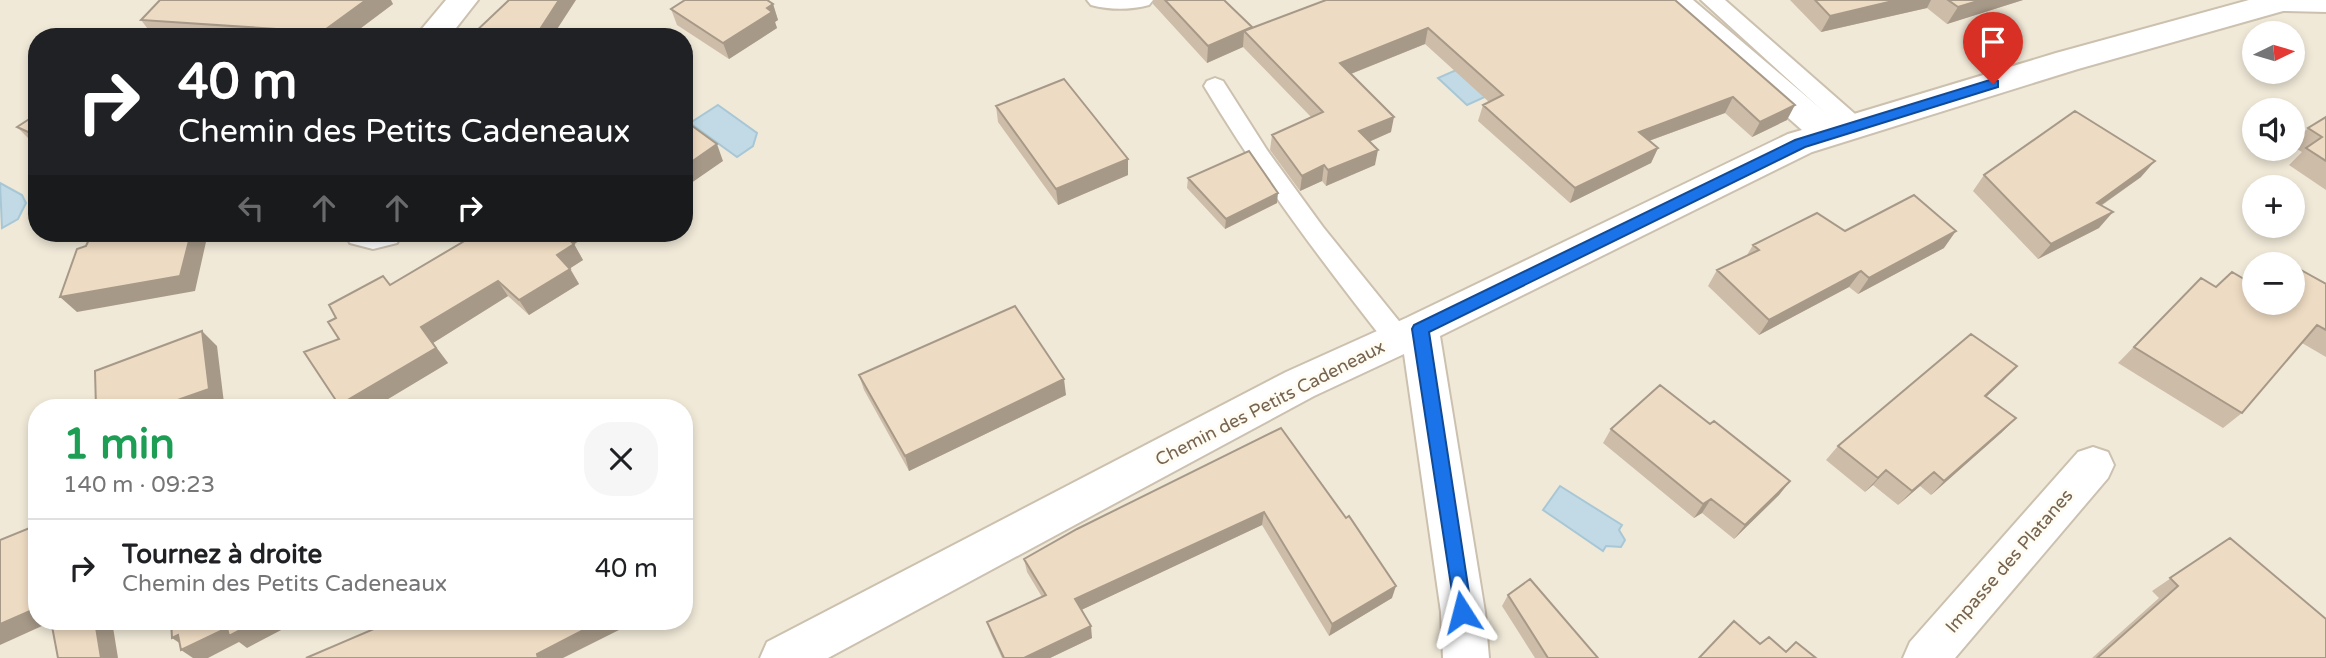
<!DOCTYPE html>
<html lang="fr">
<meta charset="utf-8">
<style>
:root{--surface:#fff;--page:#f6f6f6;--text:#202124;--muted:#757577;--line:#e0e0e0}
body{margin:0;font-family:"Varela Round",sans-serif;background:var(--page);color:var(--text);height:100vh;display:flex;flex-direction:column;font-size:26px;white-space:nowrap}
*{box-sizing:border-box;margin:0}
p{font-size:23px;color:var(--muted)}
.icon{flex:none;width:38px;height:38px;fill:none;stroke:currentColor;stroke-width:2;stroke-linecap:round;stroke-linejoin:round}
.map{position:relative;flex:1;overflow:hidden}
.side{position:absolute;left:28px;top:399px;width:665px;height:231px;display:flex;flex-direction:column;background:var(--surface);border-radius:28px;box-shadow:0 4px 10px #0003}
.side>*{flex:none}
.banner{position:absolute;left:28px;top:28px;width:665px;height:214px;border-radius:28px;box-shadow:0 4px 10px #0003;background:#202124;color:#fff;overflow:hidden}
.needle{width:46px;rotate:85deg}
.controls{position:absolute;left:2242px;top:21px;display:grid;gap:14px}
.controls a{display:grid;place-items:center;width:63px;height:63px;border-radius:50%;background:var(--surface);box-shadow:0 4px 10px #0003;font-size:35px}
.pin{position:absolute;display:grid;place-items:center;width:60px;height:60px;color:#fff;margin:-72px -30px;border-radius:50% 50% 50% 0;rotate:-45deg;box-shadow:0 0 7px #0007}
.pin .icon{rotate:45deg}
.me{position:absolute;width:77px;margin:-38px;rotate:351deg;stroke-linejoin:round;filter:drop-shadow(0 0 5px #0008)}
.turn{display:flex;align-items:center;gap:24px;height:147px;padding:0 35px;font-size:32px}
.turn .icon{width:91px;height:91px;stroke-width:2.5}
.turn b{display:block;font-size:49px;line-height:60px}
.lanes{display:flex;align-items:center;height:66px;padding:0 35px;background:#0003;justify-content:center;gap:35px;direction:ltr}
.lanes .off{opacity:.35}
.round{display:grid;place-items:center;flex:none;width:74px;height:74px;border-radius:28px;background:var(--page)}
.overview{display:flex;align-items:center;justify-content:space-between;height:119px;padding:0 35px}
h1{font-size:42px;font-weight:800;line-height:52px;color:#1e9e55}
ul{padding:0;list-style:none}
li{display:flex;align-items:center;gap:21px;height:98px;padding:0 35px;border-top:2px solid var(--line)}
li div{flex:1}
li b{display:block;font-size:26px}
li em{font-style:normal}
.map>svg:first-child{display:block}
.residential{fill:#f0e9d8;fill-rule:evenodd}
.water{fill:#c1dae5;stroke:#a8c7d6;stroke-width:2}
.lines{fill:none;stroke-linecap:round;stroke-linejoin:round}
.service-casing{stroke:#ccc0af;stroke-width:4}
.minor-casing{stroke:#ccc0af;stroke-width:4}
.service{fill:#fff;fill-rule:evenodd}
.minor{fill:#fff;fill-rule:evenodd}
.wall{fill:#cdbca8}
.shaded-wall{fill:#a79988}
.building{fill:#eedbc3;stroke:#a79988;stroke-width:2}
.route{fill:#1a73e8;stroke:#114b97;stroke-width:2}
.labels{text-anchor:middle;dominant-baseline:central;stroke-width:6;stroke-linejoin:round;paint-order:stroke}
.street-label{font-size:18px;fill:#766450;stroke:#fefcf3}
</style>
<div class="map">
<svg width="2326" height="658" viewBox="0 0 2326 658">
<rect width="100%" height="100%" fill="#fcf8ec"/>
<path class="residential" d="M0,0H2326V658H0ZM2254,33H2292V72H2254ZM37,37H684V233H37ZM2254,110H2292V149H2254ZM2254,187H2292V226H2254ZM2254,264H2292V303H2254ZM37,408H684V621H37Z"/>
<path class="water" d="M1513,45L1542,71L1467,105L1438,78Z
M718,105L757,133L753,146L737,157L690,123Z
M0,183L22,195L26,203L18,219L2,228Z
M1560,486L1622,525L1619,530L1625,540L1621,547L1606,546L1603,551L1543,510Z"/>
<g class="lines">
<g class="service-casing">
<path id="service" d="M1087,0H1153L1149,5C1130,10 1110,10 1091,5Z
M1701,0H1725L1863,121L1867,127L1863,133L1855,135L1847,133Z
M1215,78L1223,81L1267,150L1323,227L1407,331L1411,339L1407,347L1398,350L1389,347C1322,262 1259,178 1204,86L1207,81Z"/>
</g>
<g class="minor-casing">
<path id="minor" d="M446,0H478L449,37H415Z
M1659,0H1693L1834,120L2056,53L2249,0H2326V12L2283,11L2078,69L1812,152L1440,336L1485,612L1489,658H1443L1441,612L1404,354L1314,396L828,658H760L767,642L1286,372L1406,318L1788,134L1802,130L1663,7Z
M345,233H402L397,243L373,249L350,243Z
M2093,447L2108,452L2114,465L2108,478L1955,658H1903L1910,642L2078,452Z"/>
</g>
<use href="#service" class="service"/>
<use href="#minor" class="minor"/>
</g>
<path class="wall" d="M1153,0H1224L1252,27L1251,28L1675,0L1787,120L1752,137L1725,113L1649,141L1658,148L1651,163L1570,203L1478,121L1483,105L1489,102L1425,44L1351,74L1391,132L1369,142L1375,165L1326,186L1322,181L1300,191L1270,150L1272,135L1311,117L1243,47L1207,63L1153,4Z
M1790,0H2023L1947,24L1927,8L1821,32Z
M393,4L349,37H154L141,20Z
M773,4L778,20L775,22L777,28L729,59L677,25L671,9Z
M996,106L1128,175L1058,205L998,122Z
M37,114V145L33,143L17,127Z
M2326,117V190L2289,165L2302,152L2292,146V144L2308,128Z
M1984,175L2141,177L2101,206L2099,228L2038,259L1973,191Z
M1188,178L1277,203L1225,229L1187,188Z
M1845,231L1944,248L1858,294L1849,287L1759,335L1708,286L1717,270L1747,255L1753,245Z
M574,244L583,260L570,268L579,284L529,315L508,296L433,343L448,363L373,408H341L339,339L336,318L390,285Z
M2232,272L2254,303L2326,284V357L2302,343L2242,413L2223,428L2118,363L2201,278L2216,287Z
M2017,366L1986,397L2016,418L2001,433L1931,495L1920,486L1898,505L1873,485L1865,492L1826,460L1838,446Z
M859,375L1066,395L909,471L864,390Z
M1710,424L1790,481L1779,495L1734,539L1702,513L1694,518L1603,443L1611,429Z
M1281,428L1392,598L1329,636L1262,525L1081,610L1092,638L1050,658H1002L991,634L987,622L1042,597L1027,572L1024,559Z
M2230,538L2326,658H2092L2159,598L2152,591Z
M1508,595L1598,658H1535L1502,606Z"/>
<path class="shaded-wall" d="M366,0H391L393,4L349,37H325L322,32Z
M559,0H576L552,37H535Z
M1897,0H1931L1927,8L1821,32L1830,16Z
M1981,0H2023L1947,24L1958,7Z
M773,4L778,20L775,22L777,28L729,59L723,43Z
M1252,27L1251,38L1244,31L1243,47L1207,63L1208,46Z
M1428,28L1425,44L1338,79L1340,63Z
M1733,97L1725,113L1632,147L1639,132Z
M1795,105L1787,120L1752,137L1760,122Z
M1394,117L1391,132L1357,147L1359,131Z
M717,144L723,161L684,188V167Z
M1658,148L1651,163L1570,203L1575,188Z
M1378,150L1375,165L1326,186L1328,170Z
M1128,159V175L1058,205L1056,189Z
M2155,161L2141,177L2083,218L2097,203Z
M1324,165L1322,181L1300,191L1302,176Z
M1278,193L1277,203L1225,229L1226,219Z
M2113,212L2099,228L2038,259L2051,244Z
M1956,231L1944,248L1858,294L1869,278Z
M191,233H208L195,291L77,312L60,297Z
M560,233H594L574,244L583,260L566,271L557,255Z
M570,269L579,284L529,315L519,300Z
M1861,271L1849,287L1759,335L1769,320Z
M498,281L508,296L433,343L448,363L373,408H341L339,405L421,327Z
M202,331L217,346L224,403L211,408H155Z
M2017,366L2003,381L1971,411L1985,396Z
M1064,379L1066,395L909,471L905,456Z
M2016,418L2001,433L1931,495L1944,481Z
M1886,470L1873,485L1865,492L1878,478Z
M1934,472L1920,486L1898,505L1912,491Z
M1790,481L1779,495L1734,539L1745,525Z
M1711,499L1702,513L1694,518L1703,504Z
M1264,512L1262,525L1077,612L1075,599Z
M1396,586L1392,598L1329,636L1332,624Z
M37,608V621H53L0,645V624Z
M95,621H112L118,658H101Z
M257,621H283L285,628L247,648L239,642L208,658H193L181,650L187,648L172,638L178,635Z
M601,621H623L625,627L563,658H538L537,654Z
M1091,626L1092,638L1050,658H1024Z"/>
<path class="building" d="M160,0H366L322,32L141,20Z
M509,0H559L535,37H464L465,35L471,36Z
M685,0H767L773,4L767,8L772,12L723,43L671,9Z
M1165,0H1224L1252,27L1208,46Z
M1326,0H1675L1795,105L1760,122L1733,97L1639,132L1658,148L1575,188L1483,105L1503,95L1428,28L1340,63L1394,117L1359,131L1378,150L1328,170L1324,165L1302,176L1272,135L1323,112L1244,31Z
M1815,0H1897L1830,16Z
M1948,0H1981L1958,7Z
M1064,79L1128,159L1056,189L996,106Z
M2075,111L2155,161L2097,203L2113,212L2051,244L1984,175Z
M37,114V136L17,127Z
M2326,117V161L2306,148L2322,137L2308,128Z
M684,120L717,144L684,167Z
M1249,151L1278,193L1226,219L1188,178Z
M1914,195L1956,231L1869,278L1861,271L1769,320L1717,270L1759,250L1753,245L1817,213L1845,231Z
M92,233H191L180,276L60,297L77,249L86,246Z
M478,233H561L574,244L557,255L570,269L519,300L498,281L421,327L436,348L339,405L304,352L339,339L328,322L336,318L329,305L383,276L390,285Z
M2292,265L2326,284V330L2317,325L2242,413L2134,347L2201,278L2216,287L2232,272L2254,285V303H2292Z
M1015,306L1064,379L905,456L859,375Z
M202,331L209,389L155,408H96L95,371Z
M1971,334L2017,366L1985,396L2016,418L1944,481L1934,472L1912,491L1886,470L1878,478L1838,446Z
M1660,385L1710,424L1714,421L1790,481L1745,525L1711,499L1703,504L1611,429Z
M1281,428L1346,518L1349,516L1396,586L1332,624L1264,512L1075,599L1091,626L1024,658H1004L987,622L1046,595L1024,559L1077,529Z
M37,525V608L0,624V540Z
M2230,538L2326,619V658H2097L2178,586L2170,578Z
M1530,579L1598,658H1548L1508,595Z
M51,621H95L101,658H58Z
M171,621H257L229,636L227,628L181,650L178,635L172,638Z
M372,621H601L537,654L538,658H306L374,629Z
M1734,621L1760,644L1769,637L1786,652L1796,642L1816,658H1699Z"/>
<path class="route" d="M1993,79L1998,81V87L1805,147L1429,332L1472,612L1469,618L1462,621L1456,618L1412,329L1414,325L1795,140Z"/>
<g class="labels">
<g class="street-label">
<text transform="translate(1270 403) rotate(-27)">Chemin des Petits Cadeneaux</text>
<text transform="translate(2009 561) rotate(-49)">Impasse des Platanes</text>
</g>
</g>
</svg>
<div class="controls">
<a><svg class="needle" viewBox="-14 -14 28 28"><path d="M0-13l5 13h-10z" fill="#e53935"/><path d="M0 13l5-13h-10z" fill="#757577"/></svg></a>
<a><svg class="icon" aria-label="sound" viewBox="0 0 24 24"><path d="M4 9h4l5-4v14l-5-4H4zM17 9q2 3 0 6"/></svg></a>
<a>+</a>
<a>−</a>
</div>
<div class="pin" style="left:1993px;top:84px;background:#d93025"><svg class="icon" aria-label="arrive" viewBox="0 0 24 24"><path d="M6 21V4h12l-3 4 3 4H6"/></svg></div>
<svg class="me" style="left:1462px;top:612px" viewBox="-20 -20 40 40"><path d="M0-17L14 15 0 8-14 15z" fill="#1a73e8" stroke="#fff" stroke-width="4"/></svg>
<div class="banner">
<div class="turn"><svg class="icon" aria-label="right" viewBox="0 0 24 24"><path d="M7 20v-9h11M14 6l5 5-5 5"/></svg><div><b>40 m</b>Chemin des Petits Cadeneaux</div></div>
<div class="lanes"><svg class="icon off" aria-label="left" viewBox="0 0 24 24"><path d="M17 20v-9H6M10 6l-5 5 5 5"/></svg><svg class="icon off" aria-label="ahead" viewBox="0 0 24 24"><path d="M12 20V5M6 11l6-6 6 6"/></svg><svg class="icon off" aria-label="ahead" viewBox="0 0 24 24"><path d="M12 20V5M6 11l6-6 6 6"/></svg><svg class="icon" aria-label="right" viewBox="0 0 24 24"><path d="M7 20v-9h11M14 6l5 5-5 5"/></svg></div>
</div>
<section class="side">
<div class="overview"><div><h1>1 min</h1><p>140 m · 09:23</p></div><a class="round"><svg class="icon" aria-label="close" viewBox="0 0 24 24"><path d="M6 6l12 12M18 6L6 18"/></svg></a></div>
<ul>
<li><svg class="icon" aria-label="right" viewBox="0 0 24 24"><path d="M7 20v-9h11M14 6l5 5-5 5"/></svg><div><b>Tournez à droite</b><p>Chemin des Petits Cadeneaux</p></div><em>40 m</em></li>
</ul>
</section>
</div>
